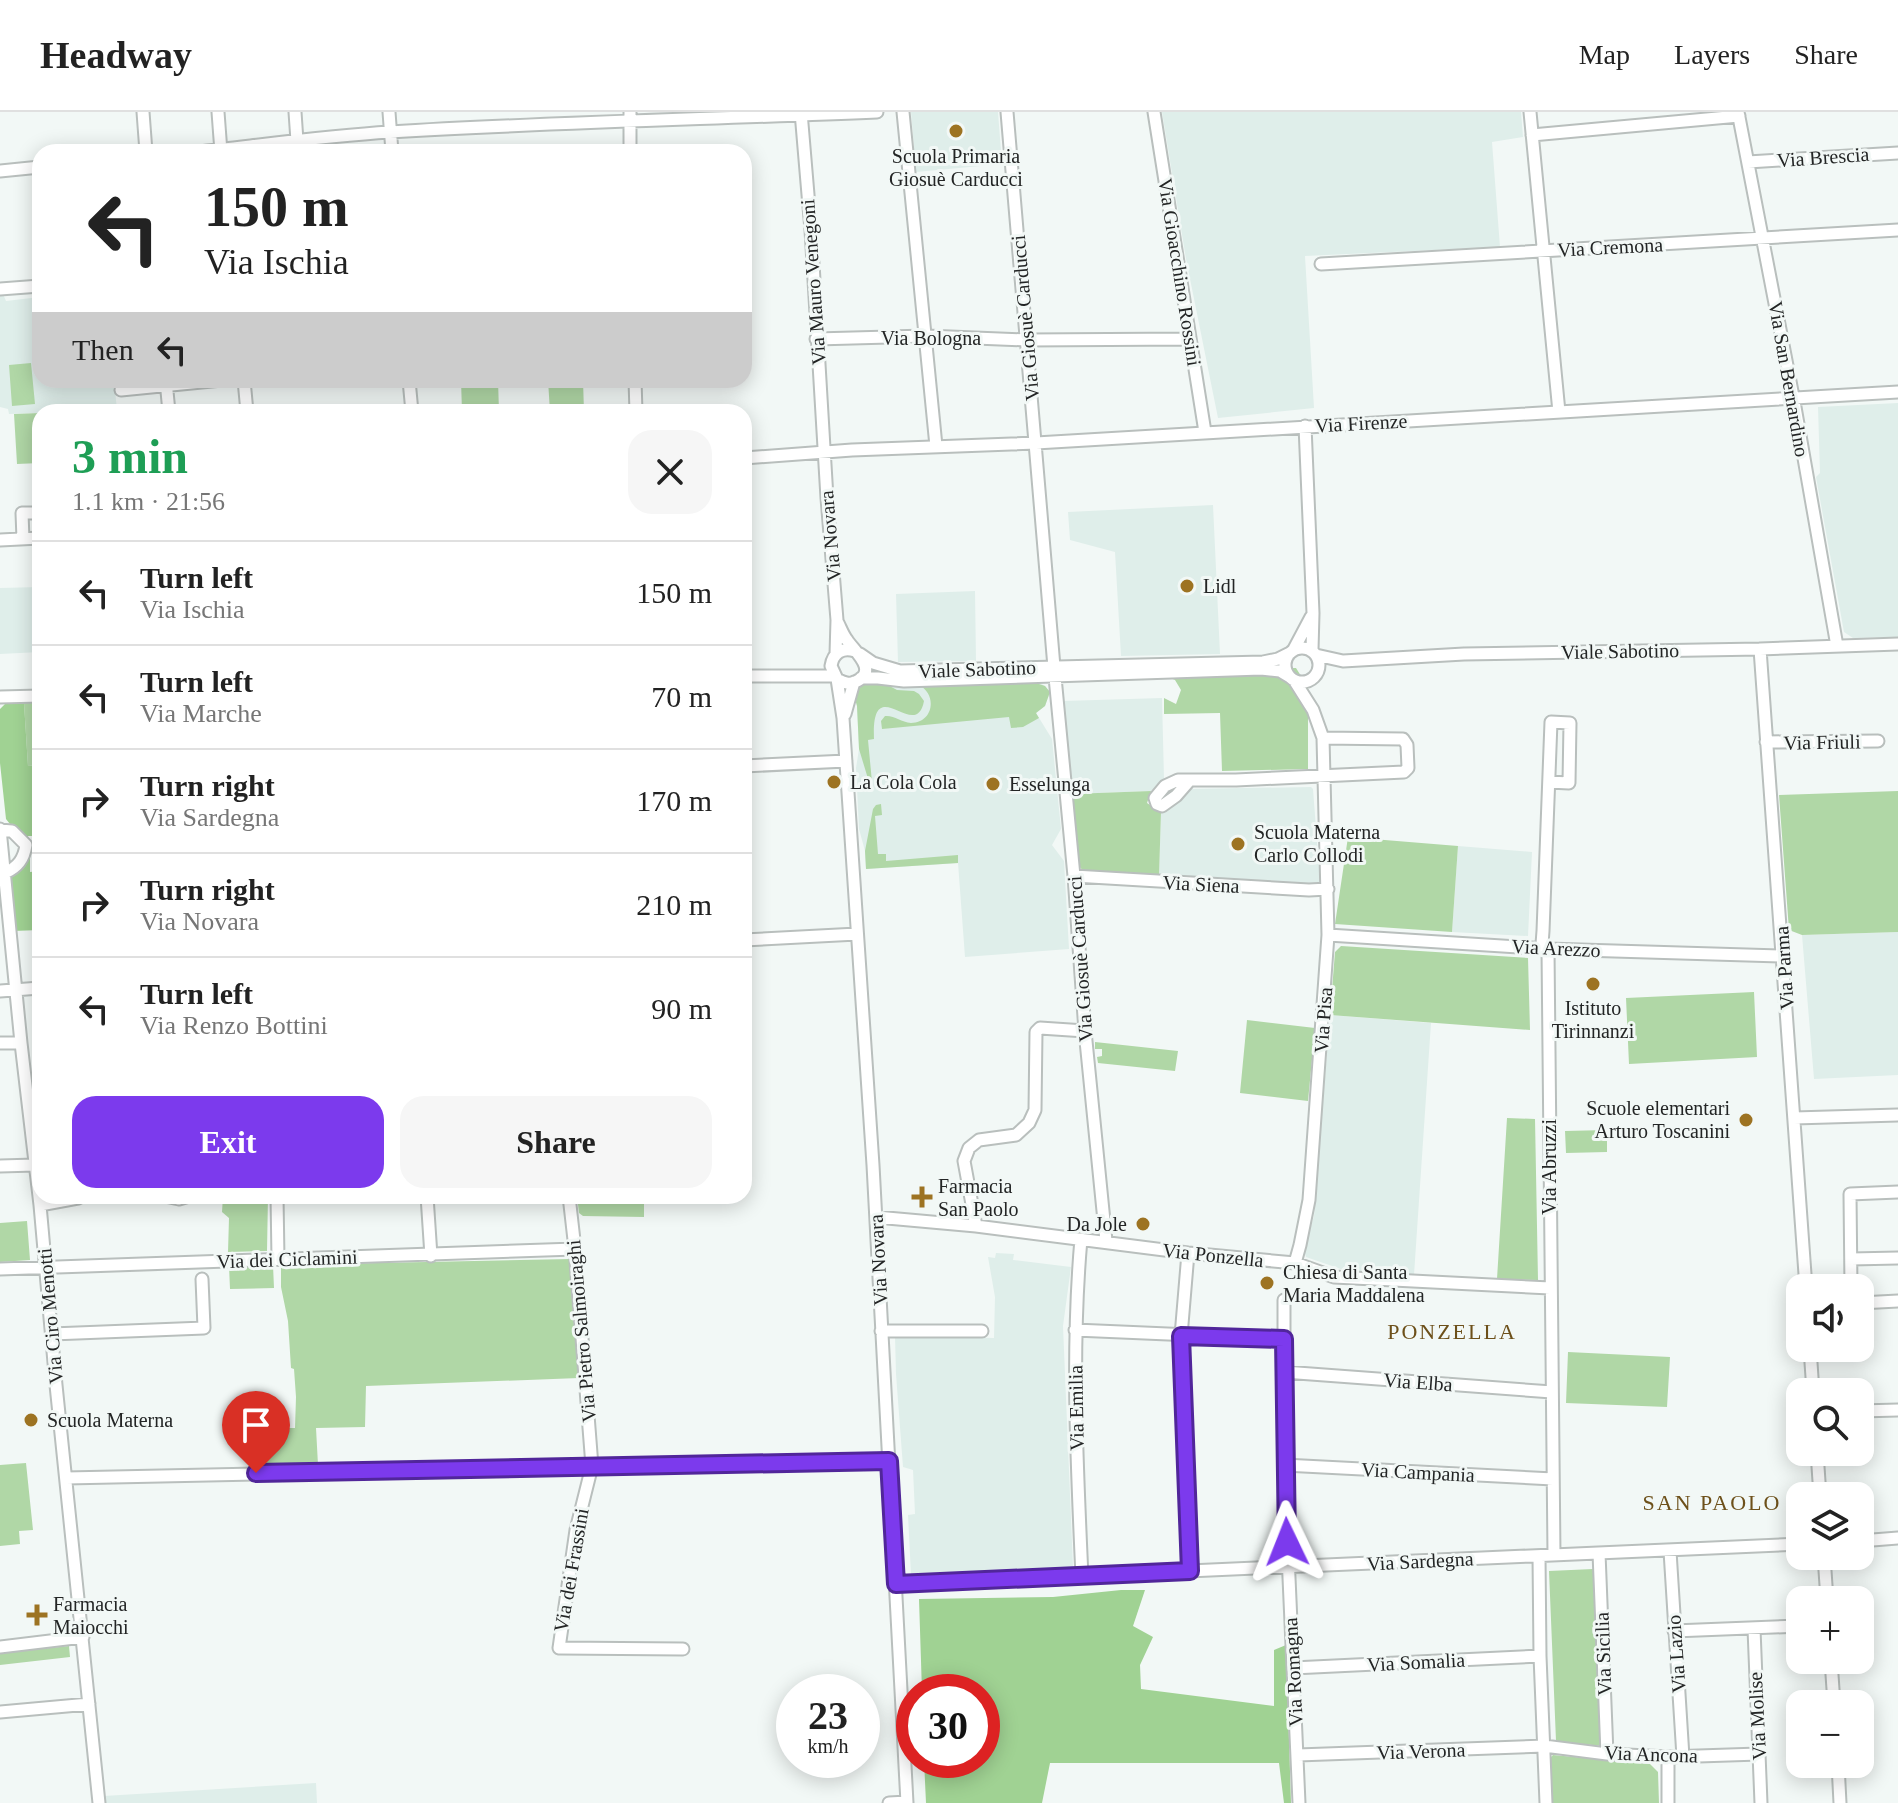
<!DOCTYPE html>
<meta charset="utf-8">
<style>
:root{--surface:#fff;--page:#f6f6f6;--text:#222;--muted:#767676;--line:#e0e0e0;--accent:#7c3aed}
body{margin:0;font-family:"Times New Roman",serif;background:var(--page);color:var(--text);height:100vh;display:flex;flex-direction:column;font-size:30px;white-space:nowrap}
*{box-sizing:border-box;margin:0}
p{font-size:26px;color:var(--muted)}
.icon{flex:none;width:44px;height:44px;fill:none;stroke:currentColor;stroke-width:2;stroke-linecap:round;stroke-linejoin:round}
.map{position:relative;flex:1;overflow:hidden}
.drawer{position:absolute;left:32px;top:292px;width:720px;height:800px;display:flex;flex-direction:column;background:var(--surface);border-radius:24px;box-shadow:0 4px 20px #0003}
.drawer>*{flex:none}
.banner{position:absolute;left:32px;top:32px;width:720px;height:244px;border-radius:24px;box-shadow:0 4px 20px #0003;background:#fff;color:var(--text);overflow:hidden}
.buttons{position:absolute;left:1786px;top:1162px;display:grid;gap:16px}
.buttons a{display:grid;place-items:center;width:88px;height:88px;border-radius:16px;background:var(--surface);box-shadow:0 4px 20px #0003;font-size:40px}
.speed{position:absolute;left:776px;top:1562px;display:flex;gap:16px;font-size:40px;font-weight:700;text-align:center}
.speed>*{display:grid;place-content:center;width:104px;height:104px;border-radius:50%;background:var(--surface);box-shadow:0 4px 20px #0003;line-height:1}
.speed small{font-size:20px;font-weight:400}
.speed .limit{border:12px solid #d22;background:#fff;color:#111}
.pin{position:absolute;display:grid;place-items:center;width:68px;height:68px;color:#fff;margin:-82px -34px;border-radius:50% 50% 50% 0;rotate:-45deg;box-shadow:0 0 8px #0007}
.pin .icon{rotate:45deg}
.me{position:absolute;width:88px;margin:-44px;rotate:358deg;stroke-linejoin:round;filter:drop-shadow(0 0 6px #0008)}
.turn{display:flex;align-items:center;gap:28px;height:168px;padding:0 40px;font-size:36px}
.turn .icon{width:104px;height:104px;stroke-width:2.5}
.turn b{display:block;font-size:56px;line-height:68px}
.then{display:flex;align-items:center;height:76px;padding:0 40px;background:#0003;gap:16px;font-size:30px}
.round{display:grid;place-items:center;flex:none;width:84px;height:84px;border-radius:24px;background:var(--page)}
.summary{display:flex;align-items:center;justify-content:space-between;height:136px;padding:0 40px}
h1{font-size:48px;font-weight:600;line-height:60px;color:#1e9e55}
.primary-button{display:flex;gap:16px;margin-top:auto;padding:16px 40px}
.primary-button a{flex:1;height:92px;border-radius:24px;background:var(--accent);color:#fff;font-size:32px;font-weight:600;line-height:92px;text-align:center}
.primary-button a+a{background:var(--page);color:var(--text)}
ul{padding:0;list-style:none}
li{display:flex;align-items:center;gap:24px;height:104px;padding:0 40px;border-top:2px solid var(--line)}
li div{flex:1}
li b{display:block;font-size:30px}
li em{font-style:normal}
header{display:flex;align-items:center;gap:48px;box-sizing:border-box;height:112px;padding:0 40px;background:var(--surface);border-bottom:2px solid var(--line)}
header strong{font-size:38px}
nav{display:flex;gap:44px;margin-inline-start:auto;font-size:28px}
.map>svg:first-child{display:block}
.built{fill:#dfeeea}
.green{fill:#b0d7a6}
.forest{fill:#a0d293}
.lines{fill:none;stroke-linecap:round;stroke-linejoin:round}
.minor-casing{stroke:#b9bfbd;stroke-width:15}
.minor{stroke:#fff;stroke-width:11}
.route-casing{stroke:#51269a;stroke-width:20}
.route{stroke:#7c3aed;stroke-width:14}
.poi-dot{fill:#9d7322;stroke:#f2f8f6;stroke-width:3}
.labels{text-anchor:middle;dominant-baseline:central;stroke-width:6;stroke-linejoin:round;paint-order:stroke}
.poi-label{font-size:20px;fill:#232525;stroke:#f2f8f6;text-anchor:start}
.street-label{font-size:20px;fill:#232525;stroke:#f2f8f6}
.neighbourhood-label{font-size:22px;letter-spacing:2px;fill:#6d501a;stroke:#f2f8f6}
</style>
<header>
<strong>Headway</strong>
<nav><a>Map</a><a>Layers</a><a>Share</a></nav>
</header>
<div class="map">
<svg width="1898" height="1691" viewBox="0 0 1898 1691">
<rect width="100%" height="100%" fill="#f2f8f6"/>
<path class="built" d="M911,0H998L1002,52L916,60Z
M1162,0H1521L1523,25L1492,30L1500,135L1305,144L1314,296L1218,306L1186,147Z
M0,182H3L6,189L40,185V268H114L117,298L9,302L8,297L0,295Z
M1898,291V525L1853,526L1844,520L1816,365L1820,361L1818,295Z
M1213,393L1220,542L1121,544L1115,440L1070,428L1068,400Z
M40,475V540L0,542V476Z
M975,479L976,549L898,550L896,482Z
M1038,570L1045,574L1050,580L1045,594L1036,601L1052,627L1061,717L1052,733L1064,749L1069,837L965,845L958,751L866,757L865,739L859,717L856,656L859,637L857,594L854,583L858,577L865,571Z
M1162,586L1164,667L1151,679L1071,682L1063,589Z
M1311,675L1313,677L1320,769L1315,774L1159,764L1161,700L1169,696L1186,677Z
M1458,734L1532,740L1528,824L1452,820Z
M1898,820V963L1814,967L1802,823Z
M1330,903L1431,911L1414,1163L1361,1164L1306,1145L1304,1138L1314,1104Z
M996,1141L1014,1142L1013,1148L1071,1155L1063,1214L1073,1455L911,1463L908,1403L915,1402L913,1358L903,1355L896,1262L895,1224L994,1226L995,1185L988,1145L995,1146Z
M316,1671L317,1691H104V1684Z"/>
<path class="green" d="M31,251L35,292L12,294L9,253Z
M461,268H498L499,300H462Z
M548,268H583L584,300H550Z
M40,301V351L17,352L14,302Z
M1296,556L1308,575V657L1222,659L1220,601L1164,602V586L1176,592L1181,578L1175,568L1168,565V559Z
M1030,569L1045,574L1050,580L1045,594L1036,601L1039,606L1023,615L1011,616L1009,605L882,617L881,609L885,604C894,603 901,610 911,611C933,611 938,583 919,573Z
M865,571H884L897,578L914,579L919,582L924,589C916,632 871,556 874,627L868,628L872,670H869L859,637L857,594L854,583L858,577Z
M24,591H40V653L28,654Z
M1151,679L1147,691L1161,700L1159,764L1085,761L1078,753L1071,682Z
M1898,679V820L1802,823L1789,818L1779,683Z
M881,692L882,703L875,704L878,742H886V749L958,743V751L866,757L865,739L873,697L876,693Z
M1348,725L1458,734L1452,820L1335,812Z
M1341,834L1528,846L1530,918L1330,903L1335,840Z
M1754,880L1757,945L1629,952L1626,886Z
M1247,908L1315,916L1308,989L1240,981Z
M1095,930L1178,939L1175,959L1098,951L1097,945L1102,944V937H1095Z
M1507,1006L1535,1007L1538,1168L1497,1167Z
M1607,1018V1040L1566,1041L1565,1019Z
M223,1084H268L267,1139L228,1140L229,1106L222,1100Z
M577,1084H644V1105L583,1104L579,1101Z
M27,1109L30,1148L0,1150V1111Z
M571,1147L579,1266L366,1274L365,1315L316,1316L318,1353L255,1354L254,1316H295L296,1285L294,1257L291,1256L288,1209L281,1175V1153Z
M273,1153L274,1176L230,1177L229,1154Z
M1568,1240L1670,1245L1667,1295L1566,1291Z
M26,1351L33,1418L19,1419L20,1432L0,1434V1353Z
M1593,1457L1601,1634L1556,1629L1549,1459Z
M69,1534L70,1545L0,1553V1541Z
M1553,1643L1650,1652L1658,1660L1659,1691H1552L1550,1646Z"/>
<path class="forest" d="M24,591L28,654L40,653V670L33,671L39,724H28L29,730L21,726L6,707L0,651V597L5,592Z
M27,740H30V760L40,759V818L13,819L7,768L13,764Z
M1121,1478H1145L1133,1514L1153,1525L1140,1553L1141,1577L1274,1594V1538L1286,1533L1291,1691H1284L1279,1651H1050L1042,1691H926L924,1648H982V1580H922L919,1487L1053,1485Z"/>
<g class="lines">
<g class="minor-casing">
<path id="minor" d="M143,0L146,40
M218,0L221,40
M295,0L297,29
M389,0L392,40
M630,0V40
M801,0L811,118L827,386L837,508L836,542
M903,0L936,334
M1007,0L1054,555
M1154,0L1205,320
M1530,0L1559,300
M1738,0L1795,295L1837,534
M1532,23L1739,4
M197,40C261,33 326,24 390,20C553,10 715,7 877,0
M1748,50L1898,41
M0,59L40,55
M1321,152L1898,118
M0,177L40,174
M816,227L926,224L1027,228L1190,227
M244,268L247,300
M409,268L412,300
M635,268L636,300
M166,269L169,300
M121,278L222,268
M1305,314L1313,501L1312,538
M744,346L852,338L1036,331L1898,280
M23,427L22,401H40
M0,428L40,426
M1285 553a17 17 0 1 1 34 0a17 17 0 1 1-34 0Z
M1294,537L1311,505
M1760,537L1806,1176
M855,539C842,535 833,541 831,554L837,567L843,606L873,1053L907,1691
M860,542L873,551L900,559L1263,550L1278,547L1290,541
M1316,543L1343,549L1464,542L1760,537L1898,532
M744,564H834
M1055,565L1074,764L1085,919L1106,1129
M861,566H878L904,569L1261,557L1280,559L1290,565
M837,567C843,570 848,573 855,570C880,559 854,539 847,528C843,523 841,517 838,511
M1294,568L1313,598L1323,626L1328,823L1309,1088L1300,1133L1295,1151
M0,585L40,584
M845,602L854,570
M1766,630L1878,629
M744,654L846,649
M1190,668L1176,684L1162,694L1157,692L1155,686L1165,674L1178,668H1236L1404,660L1408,656L1407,633L1403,627L1323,626
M1549,670L1569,671L1570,611L1551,610C1548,680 1546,749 1543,819L1542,832L1548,837L1554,1443
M0,717L21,931L40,1093L56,1273L99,1691
M0,718L12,719L26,733C24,747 18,755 5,761
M1074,764L1309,778L1328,777
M1328,823L1548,837L1783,844
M744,828L857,822
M0,879L40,876
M0,931H21
M1794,1006L1898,1003
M0,1054L35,1053
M165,1084L179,1087L189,1084
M277,1084L278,1147
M427,1084L431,1144
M569,1084L575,1137L592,1354L576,1418L559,1536L683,1537
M40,1093L78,1086L82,1084
M876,1105L976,1114L1188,1141L1295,1151L1334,1165L1550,1176
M976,1114L964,1049L969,1036L979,1028L1016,1023L1029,1011L1035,998L1036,920L1040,916L1085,919
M1081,1127C1071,1240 1077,1352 1082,1465
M1188,1141L1181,1224L1190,1459
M1851,1147L1898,1146
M0,1157L575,1137
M1851,1176L1850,1082L1898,1080
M1284,1188V1353L1299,1691
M1860,1191L1898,1189
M1075,1218L1284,1227
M881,1219H982
M52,1222L204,1216L202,1167
M1810,1236L1813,1280
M1284,1260L1552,1280
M1860,1299L1898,1298
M1817,1340L1820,1384
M1284,1353L1553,1367
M66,1366L889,1349
M1860,1429L1898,1426
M1670,1439L1683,1645
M1599,1441L1607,1642
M1539,1444L1540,1544L1546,1691
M1824,1444L1827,1488
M896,1472L1800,1432
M1754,1517L1761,1691
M1674,1519L1800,1514
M0,1535L83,1525
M1831,1548L1834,1592
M1293,1556L1540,1544
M0,1600L89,1592
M1298,1643L1544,1634L1607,1642L1668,1645L1759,1642
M1668,1645V1691
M1838,1652L1840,1691
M889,1691L907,1690"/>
</g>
<use href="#minor" class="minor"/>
</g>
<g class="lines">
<g class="route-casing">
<path id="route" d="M256,1361L889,1349L896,1472L1190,1459L1181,1224L1284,1227L1287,1430"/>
</g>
<use href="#route" class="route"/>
</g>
<g class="poi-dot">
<circle cx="956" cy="19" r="8"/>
<circle cx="1187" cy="474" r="8"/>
<circle cx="834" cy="670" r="8"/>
<circle cx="993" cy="672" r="8"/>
<circle cx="1238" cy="732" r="8"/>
<circle cx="1593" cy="872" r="8"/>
<circle cx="1746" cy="1008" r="8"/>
<path d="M918 1073h8v8h8v8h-8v8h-8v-8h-8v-8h8z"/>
<circle cx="1143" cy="1112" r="8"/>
<circle cx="1267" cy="1171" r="8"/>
<circle cx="31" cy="1308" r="8"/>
<path d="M33 1491h8v8h8v8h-8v8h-8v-8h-8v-8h8z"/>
</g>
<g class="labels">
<g class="poi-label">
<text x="956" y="44" text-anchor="middle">Scuola Primaria<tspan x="956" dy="23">Giosuè Carducci</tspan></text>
<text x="1203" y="474">Lidl</text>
<text x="850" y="670">La Cola Cola</text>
<text x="1009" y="672">Esselunga</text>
<text x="1254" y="720">Scuola Materna<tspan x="1254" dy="23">Carlo Collodi</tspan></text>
<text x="1593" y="896" text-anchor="middle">Istituto<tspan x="1593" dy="23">Tirinnanzi</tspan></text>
<text x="1730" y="996" text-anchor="end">Scuole elementari<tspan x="1730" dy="23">Arturo Toscanini</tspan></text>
<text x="938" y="1074">Farmacia<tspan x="938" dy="23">San Paolo</tspan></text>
<text x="1127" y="1112" text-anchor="end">Da Jole</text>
<text x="1283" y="1160">Chiesa di Santa<tspan x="1283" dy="23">Maria Maddalena</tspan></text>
<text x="47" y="1308">Scuola Materna</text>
<text x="53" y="1492">Farmacia<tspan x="53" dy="23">Maiocchi</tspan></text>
</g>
<g class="street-label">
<text transform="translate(1823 45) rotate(-4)">Via Brescia</text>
<text transform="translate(1610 135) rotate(-3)">Via Cremona</text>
<text transform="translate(1180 160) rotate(81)">Via Gioacchino Rossini</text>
<text transform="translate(813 170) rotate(-94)">Via Mauro Venegoni</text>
<text transform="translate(1025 206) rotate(-95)">Via Giosuè Carducci</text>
<text x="931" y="226">Via Bologna</text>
<text transform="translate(1789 267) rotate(80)">Via San Bernardino</text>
<text transform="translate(1361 311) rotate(-3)">Via Firenze</text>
<text transform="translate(830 424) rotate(-95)">Via Novara</text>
<text transform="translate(1620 539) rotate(-1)">Viale Sabotino</text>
<text transform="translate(977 557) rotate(-2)">Viale Sabotino</text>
<text transform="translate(1822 630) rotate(-1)">Via Friuli</text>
<text transform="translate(1201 772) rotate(3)">Via Siena</text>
<text transform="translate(1556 836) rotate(3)">Via Arezzo</text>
<text transform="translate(1080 847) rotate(-94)">Via Giosuè Carducci</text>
<text transform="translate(1784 856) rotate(-94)">Via Parma</text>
<text transform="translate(1323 908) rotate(-86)">Via Pisa</text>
<text transform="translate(1549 1055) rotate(-90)">Via Abruzzi</text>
<text transform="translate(1213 1143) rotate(6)">Via Ponzella</text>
<text transform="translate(287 1147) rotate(-2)">Via dei Ciclamini</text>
<text transform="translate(878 1148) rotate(-93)">Via Novara</text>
<text transform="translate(50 1204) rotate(-95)">Via Ciro Menotti</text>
<text transform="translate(581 1219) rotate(-95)">Via Pietro Salmoiraghi</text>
<text transform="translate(1418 1270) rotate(4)">Via Elba</text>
<text transform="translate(1076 1296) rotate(-91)">Via Emilia</text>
<text transform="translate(1418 1360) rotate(3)">Via Campania</text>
<text transform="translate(1420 1449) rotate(-3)">Via Sardegna</text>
<text transform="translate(571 1458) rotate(-80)">Via dei Frassini</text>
<text transform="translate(1603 1542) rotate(-92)">Via Sicilia</text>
<text transform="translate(1676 1542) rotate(-94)">Via Lazio</text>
<text transform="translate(1416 1550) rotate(-3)">Via Somalia</text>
<text transform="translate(1293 1560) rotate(-93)">Via Romagna</text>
<text transform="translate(1757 1604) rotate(-93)">Via Molise</text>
<text transform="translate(1421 1639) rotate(-2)">Via Verona</text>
<text transform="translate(1651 1642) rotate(2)">Via Ancona</text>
</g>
<g class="neighbourhood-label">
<text x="1452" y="1219">PONZELLA</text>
<text x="1712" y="1390">SAN PAOLO</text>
</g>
</g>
</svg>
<div class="buttons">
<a><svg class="icon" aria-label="sound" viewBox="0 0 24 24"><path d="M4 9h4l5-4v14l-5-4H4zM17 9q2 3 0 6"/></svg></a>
<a><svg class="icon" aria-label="search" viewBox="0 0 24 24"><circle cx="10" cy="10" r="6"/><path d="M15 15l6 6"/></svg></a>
<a><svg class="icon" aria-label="layers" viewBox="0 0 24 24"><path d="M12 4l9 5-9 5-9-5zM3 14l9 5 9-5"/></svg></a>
<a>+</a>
<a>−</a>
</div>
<div class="speed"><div>23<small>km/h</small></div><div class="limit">30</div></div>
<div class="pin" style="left:256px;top:1361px;background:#d93025"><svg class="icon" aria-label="arrive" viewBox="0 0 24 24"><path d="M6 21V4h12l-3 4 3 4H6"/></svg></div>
<svg class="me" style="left:1287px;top:1430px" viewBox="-20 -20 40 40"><path d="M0-17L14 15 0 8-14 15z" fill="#7c3aed" stroke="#fff" stroke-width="4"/></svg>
<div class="banner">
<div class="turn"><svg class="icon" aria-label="left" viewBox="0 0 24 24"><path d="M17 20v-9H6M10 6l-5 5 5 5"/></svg><div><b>150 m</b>Via Ischia</div></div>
<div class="then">Then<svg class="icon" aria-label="left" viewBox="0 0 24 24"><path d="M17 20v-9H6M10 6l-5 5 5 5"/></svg></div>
</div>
<section class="drawer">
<div class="summary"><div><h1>3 min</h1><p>1.1 km · 21:56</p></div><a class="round"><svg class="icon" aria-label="close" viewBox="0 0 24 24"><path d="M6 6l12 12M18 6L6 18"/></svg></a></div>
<ul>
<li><svg class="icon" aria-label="left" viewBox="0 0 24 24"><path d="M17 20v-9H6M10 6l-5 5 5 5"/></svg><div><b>Turn left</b><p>Via Ischia</p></div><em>150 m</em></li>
<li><svg class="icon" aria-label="left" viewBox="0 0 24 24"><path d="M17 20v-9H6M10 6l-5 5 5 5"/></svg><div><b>Turn left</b><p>Via Marche</p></div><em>70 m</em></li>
<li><svg class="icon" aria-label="right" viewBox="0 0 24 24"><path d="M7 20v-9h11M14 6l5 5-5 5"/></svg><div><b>Turn right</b><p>Via Sardegna</p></div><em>170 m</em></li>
<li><svg class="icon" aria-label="right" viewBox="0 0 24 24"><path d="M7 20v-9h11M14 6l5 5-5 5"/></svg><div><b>Turn right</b><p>Via Novara</p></div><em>210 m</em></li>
<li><svg class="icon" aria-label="left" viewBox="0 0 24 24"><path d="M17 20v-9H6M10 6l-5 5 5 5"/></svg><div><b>Turn left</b><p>Via Renzo Bottini</p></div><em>90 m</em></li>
</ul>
<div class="primary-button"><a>Exit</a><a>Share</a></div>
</section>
</div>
